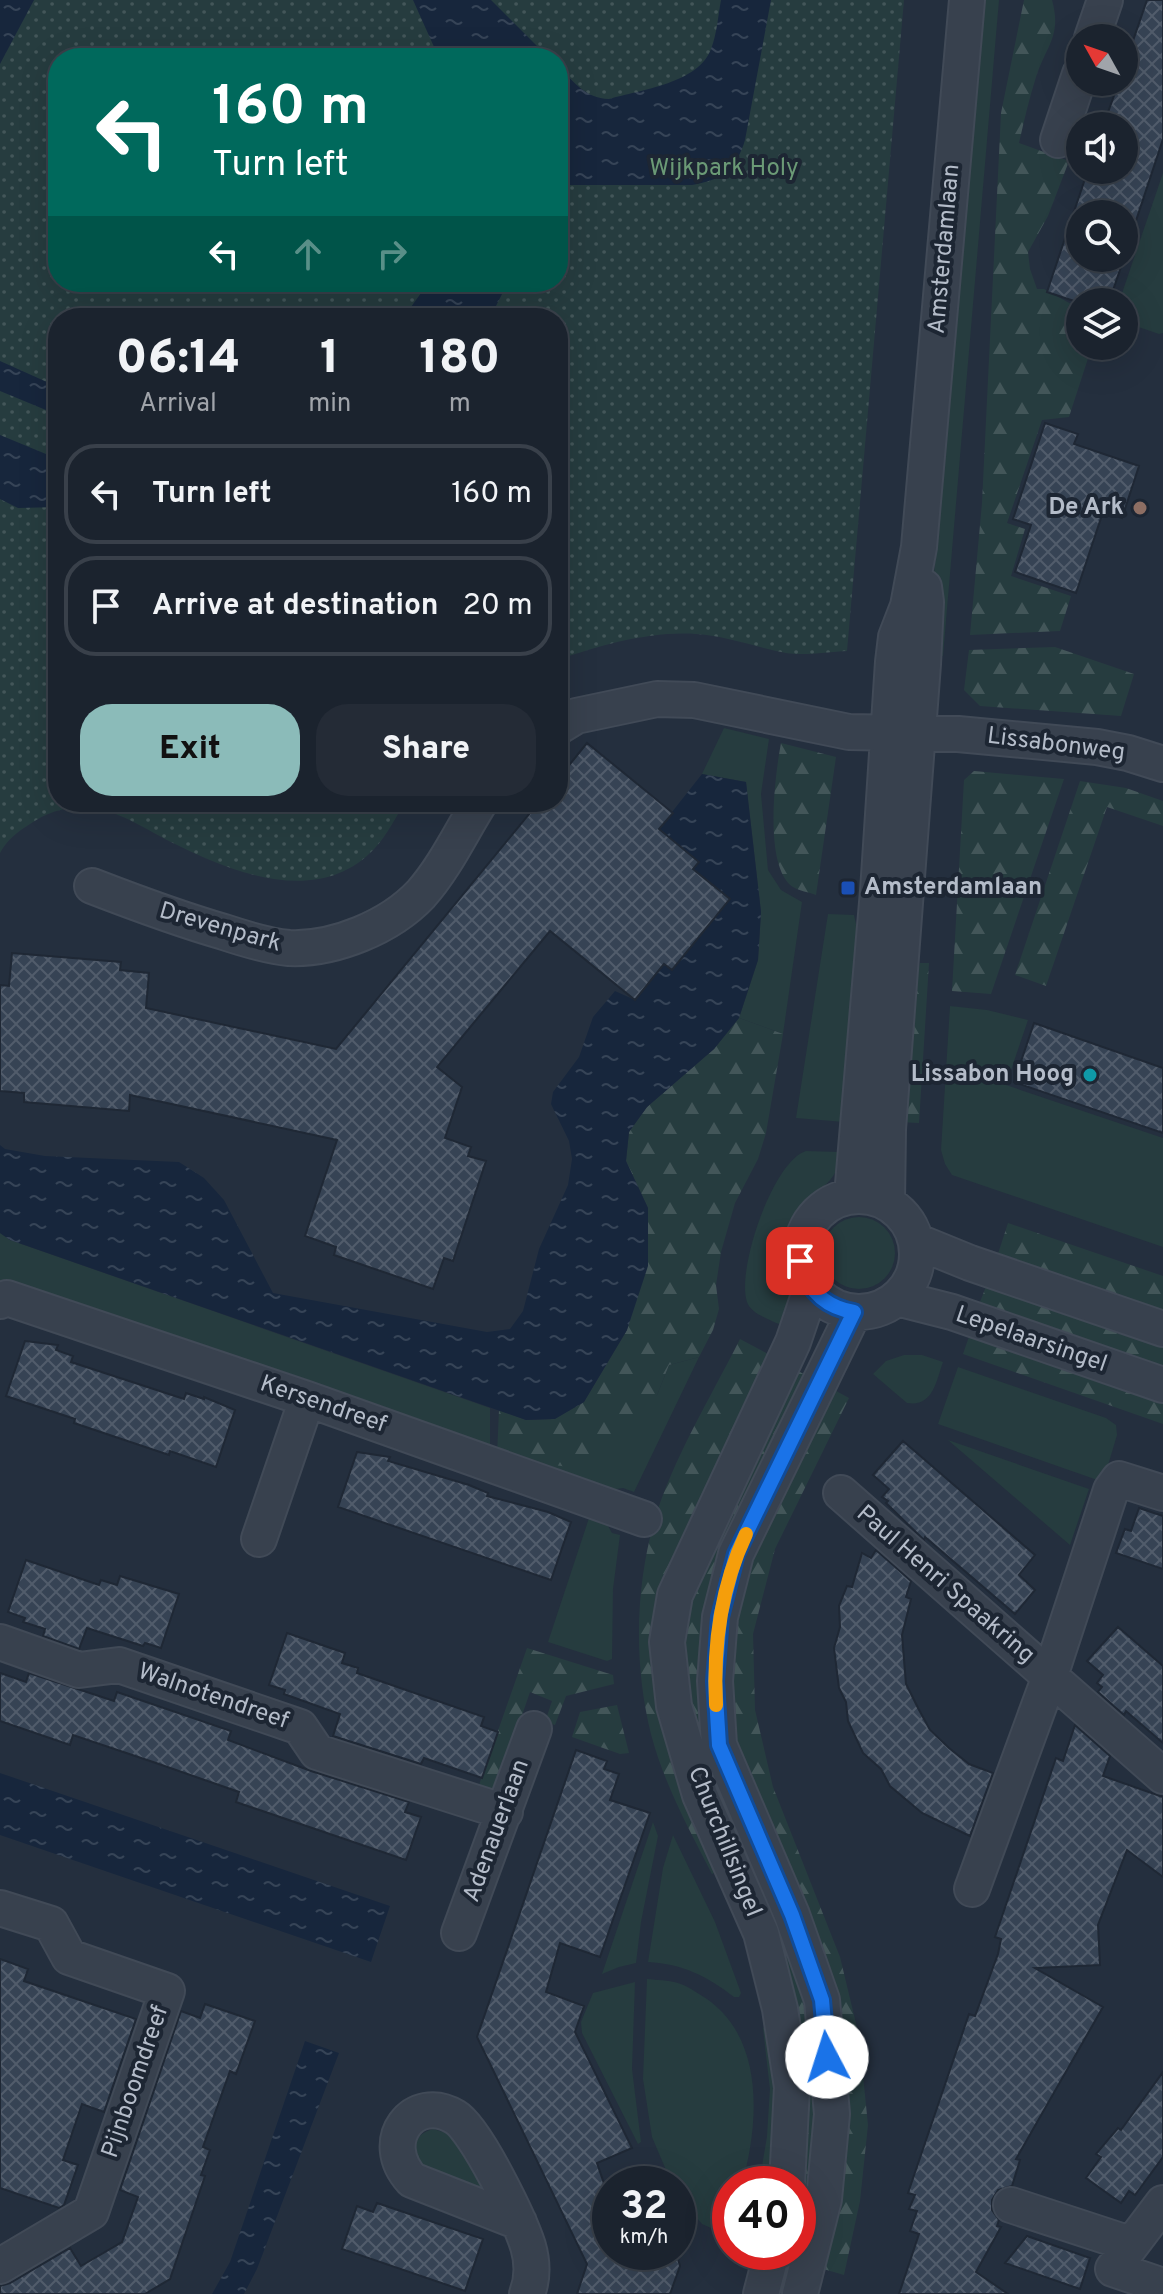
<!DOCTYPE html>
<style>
:root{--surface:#1b232e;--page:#242b36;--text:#f1f3f6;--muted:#a0a4aa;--line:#39404a;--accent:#8bbbb9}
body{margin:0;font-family:Overpass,sans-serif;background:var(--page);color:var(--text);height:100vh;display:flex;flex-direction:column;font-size:30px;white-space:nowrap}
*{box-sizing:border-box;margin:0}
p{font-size:26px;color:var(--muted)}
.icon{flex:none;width:44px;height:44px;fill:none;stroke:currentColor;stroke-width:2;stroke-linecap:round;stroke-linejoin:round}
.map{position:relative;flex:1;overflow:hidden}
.details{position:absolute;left:48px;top:308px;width:520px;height:504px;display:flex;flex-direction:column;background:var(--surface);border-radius:32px;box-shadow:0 8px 32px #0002,0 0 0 2px var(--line)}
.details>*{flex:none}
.top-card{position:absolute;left:48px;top:48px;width:520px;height:244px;border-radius:32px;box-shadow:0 8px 32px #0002,0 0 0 2px var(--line);background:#00695c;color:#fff;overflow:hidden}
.needle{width:52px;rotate:310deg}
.buttons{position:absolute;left:1066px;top:24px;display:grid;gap:16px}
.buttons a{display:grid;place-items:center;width:72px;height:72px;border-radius:50%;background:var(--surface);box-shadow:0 8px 32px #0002,0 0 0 2px var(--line);font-size:40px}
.speed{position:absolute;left:592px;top:2166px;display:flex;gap:16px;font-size:40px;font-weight:700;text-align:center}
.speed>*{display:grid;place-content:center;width:104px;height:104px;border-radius:50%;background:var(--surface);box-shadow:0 8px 32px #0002,0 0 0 2px var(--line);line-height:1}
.speed small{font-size:20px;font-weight:400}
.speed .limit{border:12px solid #d22;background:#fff;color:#111}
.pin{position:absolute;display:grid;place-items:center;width:68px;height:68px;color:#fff;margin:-34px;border-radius:16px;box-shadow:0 4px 12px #0006}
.me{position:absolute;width:88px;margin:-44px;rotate:355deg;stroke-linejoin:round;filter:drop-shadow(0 0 6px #0008)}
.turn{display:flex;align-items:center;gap:28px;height:168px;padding:0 32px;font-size:36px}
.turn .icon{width:104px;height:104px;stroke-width:2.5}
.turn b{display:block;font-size:56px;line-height:68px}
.lanes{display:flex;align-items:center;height:76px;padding:0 32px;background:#0003;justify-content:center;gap:40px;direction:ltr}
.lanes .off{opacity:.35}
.eta{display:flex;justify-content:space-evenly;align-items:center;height:136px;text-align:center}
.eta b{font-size:48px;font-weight:800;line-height:56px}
.button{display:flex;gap:16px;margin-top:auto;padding:16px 32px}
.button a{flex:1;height:92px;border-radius:32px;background:var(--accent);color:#111;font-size:32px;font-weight:800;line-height:92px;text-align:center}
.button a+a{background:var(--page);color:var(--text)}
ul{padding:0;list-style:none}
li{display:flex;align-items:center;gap:24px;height:100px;margin:0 16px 12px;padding:0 16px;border:4px solid var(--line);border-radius:32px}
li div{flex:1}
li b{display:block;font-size:30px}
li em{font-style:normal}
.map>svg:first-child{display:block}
.green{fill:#263c3f}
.forest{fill:url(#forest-firs)}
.park{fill:url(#park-dots);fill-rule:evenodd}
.water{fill:url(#water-ripples)}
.building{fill:url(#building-cross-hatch);stroke:#1f2835;stroke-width:2}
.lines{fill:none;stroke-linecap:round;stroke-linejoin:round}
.minor-casing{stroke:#414a57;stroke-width:38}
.minor{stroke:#38414e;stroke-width:34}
.route-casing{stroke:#114b97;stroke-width:20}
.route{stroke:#1a73e8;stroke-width:14}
.slow{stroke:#f59e0b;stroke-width:14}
.education-dot{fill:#8d6e63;stroke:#1d2633;stroke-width:3}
.transit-dot{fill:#1a4fb4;stroke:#1d2633;stroke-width:3}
.culture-dot{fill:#0f9aa8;stroke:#1d2633;stroke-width:3}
.labels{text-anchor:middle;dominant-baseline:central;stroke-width:8;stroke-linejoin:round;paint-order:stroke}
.park-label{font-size:24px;fill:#6b9a76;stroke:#1d2633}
.street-label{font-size:24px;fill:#b4bcc9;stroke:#1d2633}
.poi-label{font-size:24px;font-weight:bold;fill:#b4bcc9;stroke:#1d2633;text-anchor:end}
</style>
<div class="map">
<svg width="1163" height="2294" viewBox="0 0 1163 2294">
<defs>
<pattern id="forest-firs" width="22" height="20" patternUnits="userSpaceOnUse" patternTransform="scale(2)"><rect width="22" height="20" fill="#263c3f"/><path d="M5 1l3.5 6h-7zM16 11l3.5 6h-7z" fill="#435659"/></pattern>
<pattern id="park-dots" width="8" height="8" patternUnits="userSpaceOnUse" patternTransform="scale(2)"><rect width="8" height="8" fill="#263c3f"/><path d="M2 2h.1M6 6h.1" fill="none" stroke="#435659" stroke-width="1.8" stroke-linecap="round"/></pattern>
<pattern id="water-ripples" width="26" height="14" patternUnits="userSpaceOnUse" patternTransform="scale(2)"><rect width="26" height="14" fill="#17263c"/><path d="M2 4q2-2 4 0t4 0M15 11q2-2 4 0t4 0" fill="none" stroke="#364457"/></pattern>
<pattern id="building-cross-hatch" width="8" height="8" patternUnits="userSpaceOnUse" patternTransform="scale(2)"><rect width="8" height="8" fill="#364354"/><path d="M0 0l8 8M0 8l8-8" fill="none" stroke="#515c6b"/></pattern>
</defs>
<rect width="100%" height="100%" fill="#242f3e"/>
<path class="green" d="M983,0H999L943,656L932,657L934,574Z
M1163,173V333L1159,334L1124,322V302H1119Z
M724,728L769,739L761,794L768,870L781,890L802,902L783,1034L739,1018L758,960L761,912L746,782L702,774Z
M828,914L854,915L861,946L844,1122L796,1118Z
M950,1006L987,1010L1028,1020L1006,1085L1163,1138V1247L952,1175L945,1164L941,1150Z
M806,1151L840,1152C840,1191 802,1191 788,1225C776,1254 792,1270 793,1298C794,1307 790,1319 788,1328C776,1322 751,1315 747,1302C736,1270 773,1161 806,1151Z
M823 1253a36 36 0 1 1 72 0a36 36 0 1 1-72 0Z
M0,1233L10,1240L490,1408V1454L0,1283Z
M904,1355H922L943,1362C936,1382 933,1407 907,1403L873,1374L886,1361Z
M699,1357L634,1492L623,1488L601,1491L497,1456L657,1395L669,1365Z
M958,1367L1106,1418L1116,1425L1117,1435L1103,1482L938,1424Z
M948,1440L1089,1489L1070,1545Z
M592,1509L600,1512L612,1533L620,1535L613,1589L612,1659L607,1661L548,1642Z
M653,1822L658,1836L641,1922L636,1963L619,1967L602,1974Z
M673,1835L715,1922L741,1993L739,1997H734C707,1976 683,1964 648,1962L663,1868Z
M647,1979C657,1980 668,1980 678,1983C685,1985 693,1990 699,1994C765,2032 760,2120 742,2184H730V2224L727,2235L702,2224L678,2196V2184H672L652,2137L643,2079Z
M635,1982L632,2069L641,2142L638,2144L582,2033L581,2022L593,1993Z
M433,2129L453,2135L459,2140L483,2188V2195L435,2181L414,2158C415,2142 416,2134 433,2129Z"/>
<path class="forest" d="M1024,0H1052C1062,36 1046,46 1036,77C1029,99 1024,121 1019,143L1069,161L1048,216L1028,252L1030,269L1037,289H1044L1080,309V346H1092L1069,417L1042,420L1007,523L1025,529L1011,576L1071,596L1060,631L970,635L982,503L1001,113Z
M1055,647L1134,674L1121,716L980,706L964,690L969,650Z
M781,743L836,757L816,895C809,892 799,891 793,887C763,866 775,775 781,743Z
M974,771L1064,779L991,994L952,991L964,780Z
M1080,781L1126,788L1163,801V826L1107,807L1046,986L1015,975Z
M920,963H929L919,1123L900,1122L907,1018Z
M739,1018L783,1034L766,1133L758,1159L735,1203L721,1252L716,1285L719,1309L713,1330L699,1357L669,1365L657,1395L587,1470L497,1456L499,1410L526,1420L554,1419L584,1402L627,1330L648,1208L626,1161L629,1132L647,1107L714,1049Z
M1008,1223L1163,1276V1317L996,1260Z
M989,1279L1163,1338V1376L976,1312Z
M971,1331L1163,1397V1424L963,1354Z
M740,1339L774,1357L667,1611L720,1870L712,1874C689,1829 664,1784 651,1734C634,1666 635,1590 654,1522C672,1460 711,1397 740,1339Z
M791,1367L809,1377L703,1653L811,2009L821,2089L800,2261L781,2254L798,2252V2184L803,2097L705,1789L681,1662L690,1593Z
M827,1386L849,1398L775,1549L753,1634L755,1710L773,1787L840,1957L859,2036L868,2125L860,2201L844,2275L820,2268L842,2102L731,1743L723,1691L743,1557Z
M527,1648L613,1675L614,1684L566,1696L555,1725L545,1722L552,1701L530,1692L496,1791L479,1785Z
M617,1705L629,1753L620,1754L572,1737L580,1712Z
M775,2024L776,2184H759L767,2137L770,2089L763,2028Z"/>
<path class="park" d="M0,0H904L847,651C829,652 803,656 786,653C755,647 727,636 696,634C650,631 601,645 558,660V318H58V802H405C396,817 387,835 375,848C320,908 232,873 171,842C147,830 121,812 93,808C70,805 49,811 30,824C16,833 8,839 0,853ZM58,58H558V282H58Z"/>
<path class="water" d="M0,0H34L0,64Z
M413,0H491L549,58H439Z
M721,0H771L745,140C736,170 722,180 692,185H558V66C574,82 585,98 609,99C640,90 699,83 711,49C717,34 718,16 721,0Z
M429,282H508L490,318H403Z
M0,361L58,387V415L0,391Z
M0,435L58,459V507L18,508L0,499Z
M702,774L746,782L761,912L758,960L739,1018L714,1049L647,1107L629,1132L626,1161L648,1208V1266L627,1330L584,1402L555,1419L526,1420L10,1240L0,1233V1145L5,1149L45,1156L179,1162L204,1178L224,1200L273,1293L487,1332L510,1329L523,1311L539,1249L568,1185L572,1159L569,1141L551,1104L553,1092L579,1057L593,1017L615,991L635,1000L664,964L730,899L653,836Z
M0,1773L390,1906L371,1962L0,1835Z
M305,2041L339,2053L257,2269L244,2294H212L230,2262Z"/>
<path class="building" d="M1147,0H1163V139L1124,257V214H1080V258H1124L1109,302L1080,303L1047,292L1088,170H1124V126H1103L1119,82H1124V67Z
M1045,423L1078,434L1074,444L1139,466L1122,518L1103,512L1076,593L1015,572L1031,525L1013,519Z
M587,743L673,813L659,829L699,862L693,869L730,899L672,970L664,964L635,1000L550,931L437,1067L462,1087L445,1138L471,1147L468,1156L486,1161L453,1261L444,1258L433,1289L334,1255L336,1247L305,1236L337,1140L130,1095L129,1111L24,1102V1093L0,1091V985L9,986L12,953L121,962L120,970L149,973L146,1008L336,1049L539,802H558V779Z
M1034,1023L1163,1068V1133L1014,1082Z
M25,1341L58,1345L56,1350L73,1356L71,1362L184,1399L186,1393L204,1399V1397L235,1410L216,1467L170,1451L169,1455L74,1423L75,1419L6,1396Z
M903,1441L1035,1555L1019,1575L1035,1590L1015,1614L925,1537L924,1540L886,1503L888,1501L882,1497L889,1489L873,1475Z
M357,1452L390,1457L388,1461L469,1485L488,1493L487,1496L548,1512L571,1522L551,1580L338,1507Z
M1139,1508L1163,1516V1569L1116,1553L1125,1529L1131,1531Z
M876,1550L911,1581L906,1597L911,1599L902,1635L906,1684L918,1708L930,1730L949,1748L969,1764L993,1773L970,1836L922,1813L890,1786L881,1769L863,1753L848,1721L846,1702L839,1688L834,1648L840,1627L839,1606L847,1586L852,1587L862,1553L871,1558Z
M26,1560L99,1585L101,1580L117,1585L120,1576L179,1594L161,1648L145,1643L143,1646L87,1628L79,1649L43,1636L45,1629L23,1622L25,1618L8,1612Z
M1118,1627L1163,1666V1743L1126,1711L1124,1715L1098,1692L1102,1687L1097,1683L1103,1675L1087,1661Z
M287,1633L345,1653L342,1663L358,1668L357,1673L484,1717L481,1726L498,1732L482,1778L424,1758L421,1764L333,1736L340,1714L284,1694L285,1690L269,1685Z
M0,1673L26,1682L29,1673L114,1701L117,1692L231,1731L228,1740L311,1771L409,1802L405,1812L421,1817L406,1860L236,1802L239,1792L156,1763L73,1735L70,1745L0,1721Z
M1075,1725L1110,1756L1103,1776L1163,1797V1877L1127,1850L1098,1925L1100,1965L1035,1968L1103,2007L1016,2159L1020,2160L1012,2186L998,2190L992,2200V2210L999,2220L997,2226L1001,2227L976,2272L1008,2294H899L919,2234L910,2231L917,2211L909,2209L915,2195L908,2193L969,2014L975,2016L998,1954L1001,1939L995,1937L1056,1758L1063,1761Z
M576,1750L607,1761L604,1769L619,1774L610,1800L650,1813L600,1957L560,1943L546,1992L584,2006L575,2032L632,2148L597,2163L610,2201V2252H676L680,2266L670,2294H577L587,2264L477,2037Z
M0,1959L28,1969L24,1981L136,2019L104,2112L82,2104L63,2160L78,2165L64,2205L59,2208L0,2188Z
M205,2004L255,2021L236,2074L230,2071L203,2147L210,2150L201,2175L205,2176L170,2279L145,2294H0V2286L10,2283L70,2248L81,2266L122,2242L138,2197L120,2190L181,2011L200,2018Z
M1163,2072V2157L1135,2195L1129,2191L1121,2203L1086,2178L1101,2157L1096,2154L1118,2128L1121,2130Z
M377,2203L483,2239L465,2291L342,2249L357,2206L373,2212Z
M1027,2236L1090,2258L1080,2289L1005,2263Z"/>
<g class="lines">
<g class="minor-casing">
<path id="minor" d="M1092,38L1105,0
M1058,140L1080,74
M558,727L576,716L657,699L694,700L849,732L958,734L1097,747L1128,753L1163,764
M92,886C136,903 179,919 224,932C245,939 267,946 289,948C334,950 390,927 421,894C445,867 461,832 480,802
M801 1254a58 58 0 1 1 116 0a58 58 0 1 1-116 0Z
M852,1196L878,891L893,662L896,637L908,606L919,547L967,0
M887,1202L888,1129L923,664L926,602L924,587
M916,1241L970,1263L1163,1329
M897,1298L952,1312L1163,1385
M0,1301L7,1298L307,1399L644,1519
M841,1493L1163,1776
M259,1539L307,1399
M0,1642L79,1670L119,1665L300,1727L317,1752L505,1812
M972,1889L1050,1676L1111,1490L1119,1479L1163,1493
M0,1908L51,1924L69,1957L167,1991L91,2212L0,2266
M459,1933L534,1729
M787,2184L792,2087L780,2009L761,1933L700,1795L674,1706L667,1642L675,1595L793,1342L811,1289
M1163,2203L1113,2269L1163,2286
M1011,2205L1130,2244
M519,2222L412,2180C376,2141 414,2092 455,2117C476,2129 520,2221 528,2246C533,2263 533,2278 527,2294
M761,2294L772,2252
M800,2294L824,2199L832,2114L822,2000L792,1915L719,1745L715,1681L720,1617L736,1554L854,1312"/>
</g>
<use href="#minor" class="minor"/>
</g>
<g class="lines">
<g class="route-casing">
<path id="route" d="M800,1261C807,1289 824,1307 854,1312L736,1554L720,1617L715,1681L719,1745L792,1915L822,2000L827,2057"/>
</g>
<use href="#route" class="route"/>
<path class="slow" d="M716,1705C713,1647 721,1587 746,1534"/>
</g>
<circle class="education-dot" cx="1140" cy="508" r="8"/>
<rect class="transit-dot" x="840" y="880" width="16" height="16" rx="4"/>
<circle class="culture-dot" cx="1090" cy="1075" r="8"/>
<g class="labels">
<g class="park-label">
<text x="724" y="169">Wijkpark Holy</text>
</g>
<g class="street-label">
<text transform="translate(945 249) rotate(-85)">Amsterdamlaan</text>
<text transform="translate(1056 745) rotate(7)">Lissabonweg</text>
<text transform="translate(220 928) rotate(16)">Drevenpark</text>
<text transform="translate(1031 1340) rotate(19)">Lepelaarsingel</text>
<text transform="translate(323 1405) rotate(19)">Kersendreef</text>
<text transform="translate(945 1585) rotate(41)">Paul Henri Spaakring</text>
<text transform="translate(213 1697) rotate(19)">Walnotendreef</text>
<text transform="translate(497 1831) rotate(-70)">Adenauerlaan</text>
<text transform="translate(724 1842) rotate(68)">Churchillsingel</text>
<text transform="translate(136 2082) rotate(-71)">Pijnboomdreef</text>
</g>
<g class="poi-label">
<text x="1124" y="508">De Ark</text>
<text x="864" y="888" text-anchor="start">Amsterdamlaan</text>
<text x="1074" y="1075">Lissabon Hoog</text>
</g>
</g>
</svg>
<div class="buttons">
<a><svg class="needle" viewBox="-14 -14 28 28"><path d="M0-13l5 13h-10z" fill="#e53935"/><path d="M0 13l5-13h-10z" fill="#a0a4aa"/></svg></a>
<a><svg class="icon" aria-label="sound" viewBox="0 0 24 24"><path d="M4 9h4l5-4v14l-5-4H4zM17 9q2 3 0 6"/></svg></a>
<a><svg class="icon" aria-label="search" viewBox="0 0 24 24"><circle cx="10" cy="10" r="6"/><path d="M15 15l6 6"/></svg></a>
<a><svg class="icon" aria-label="layers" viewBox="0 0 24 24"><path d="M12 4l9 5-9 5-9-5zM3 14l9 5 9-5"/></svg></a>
</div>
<div class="speed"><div>32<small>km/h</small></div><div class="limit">40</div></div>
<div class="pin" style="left:800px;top:1261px;background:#d93025"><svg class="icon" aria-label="arrive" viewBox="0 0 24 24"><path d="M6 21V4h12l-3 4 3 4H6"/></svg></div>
<svg class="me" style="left:827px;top:2057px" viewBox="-20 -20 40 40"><circle r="19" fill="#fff"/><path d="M0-13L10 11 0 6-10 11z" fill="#1a73e8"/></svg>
<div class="top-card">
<div class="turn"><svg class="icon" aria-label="left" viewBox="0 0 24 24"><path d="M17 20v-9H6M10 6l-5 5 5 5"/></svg><div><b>160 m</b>Turn left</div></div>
<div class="lanes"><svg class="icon" aria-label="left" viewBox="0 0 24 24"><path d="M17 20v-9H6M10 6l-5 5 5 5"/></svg><svg class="icon off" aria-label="ahead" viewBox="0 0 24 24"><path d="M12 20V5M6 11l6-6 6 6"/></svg><svg class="icon off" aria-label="right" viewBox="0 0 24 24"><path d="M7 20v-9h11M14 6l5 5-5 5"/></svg></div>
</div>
<section class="details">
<div class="eta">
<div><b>06:14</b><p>Arrival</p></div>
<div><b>1</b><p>min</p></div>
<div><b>180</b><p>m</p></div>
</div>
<ul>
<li><svg class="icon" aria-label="left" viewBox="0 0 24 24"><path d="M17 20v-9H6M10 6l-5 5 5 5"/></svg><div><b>Turn left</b></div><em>160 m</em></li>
<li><svg class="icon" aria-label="arrive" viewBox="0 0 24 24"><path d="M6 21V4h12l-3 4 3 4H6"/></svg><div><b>Arrive at destination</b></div><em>20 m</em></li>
</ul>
<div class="button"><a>Exit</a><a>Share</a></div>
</section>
</div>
